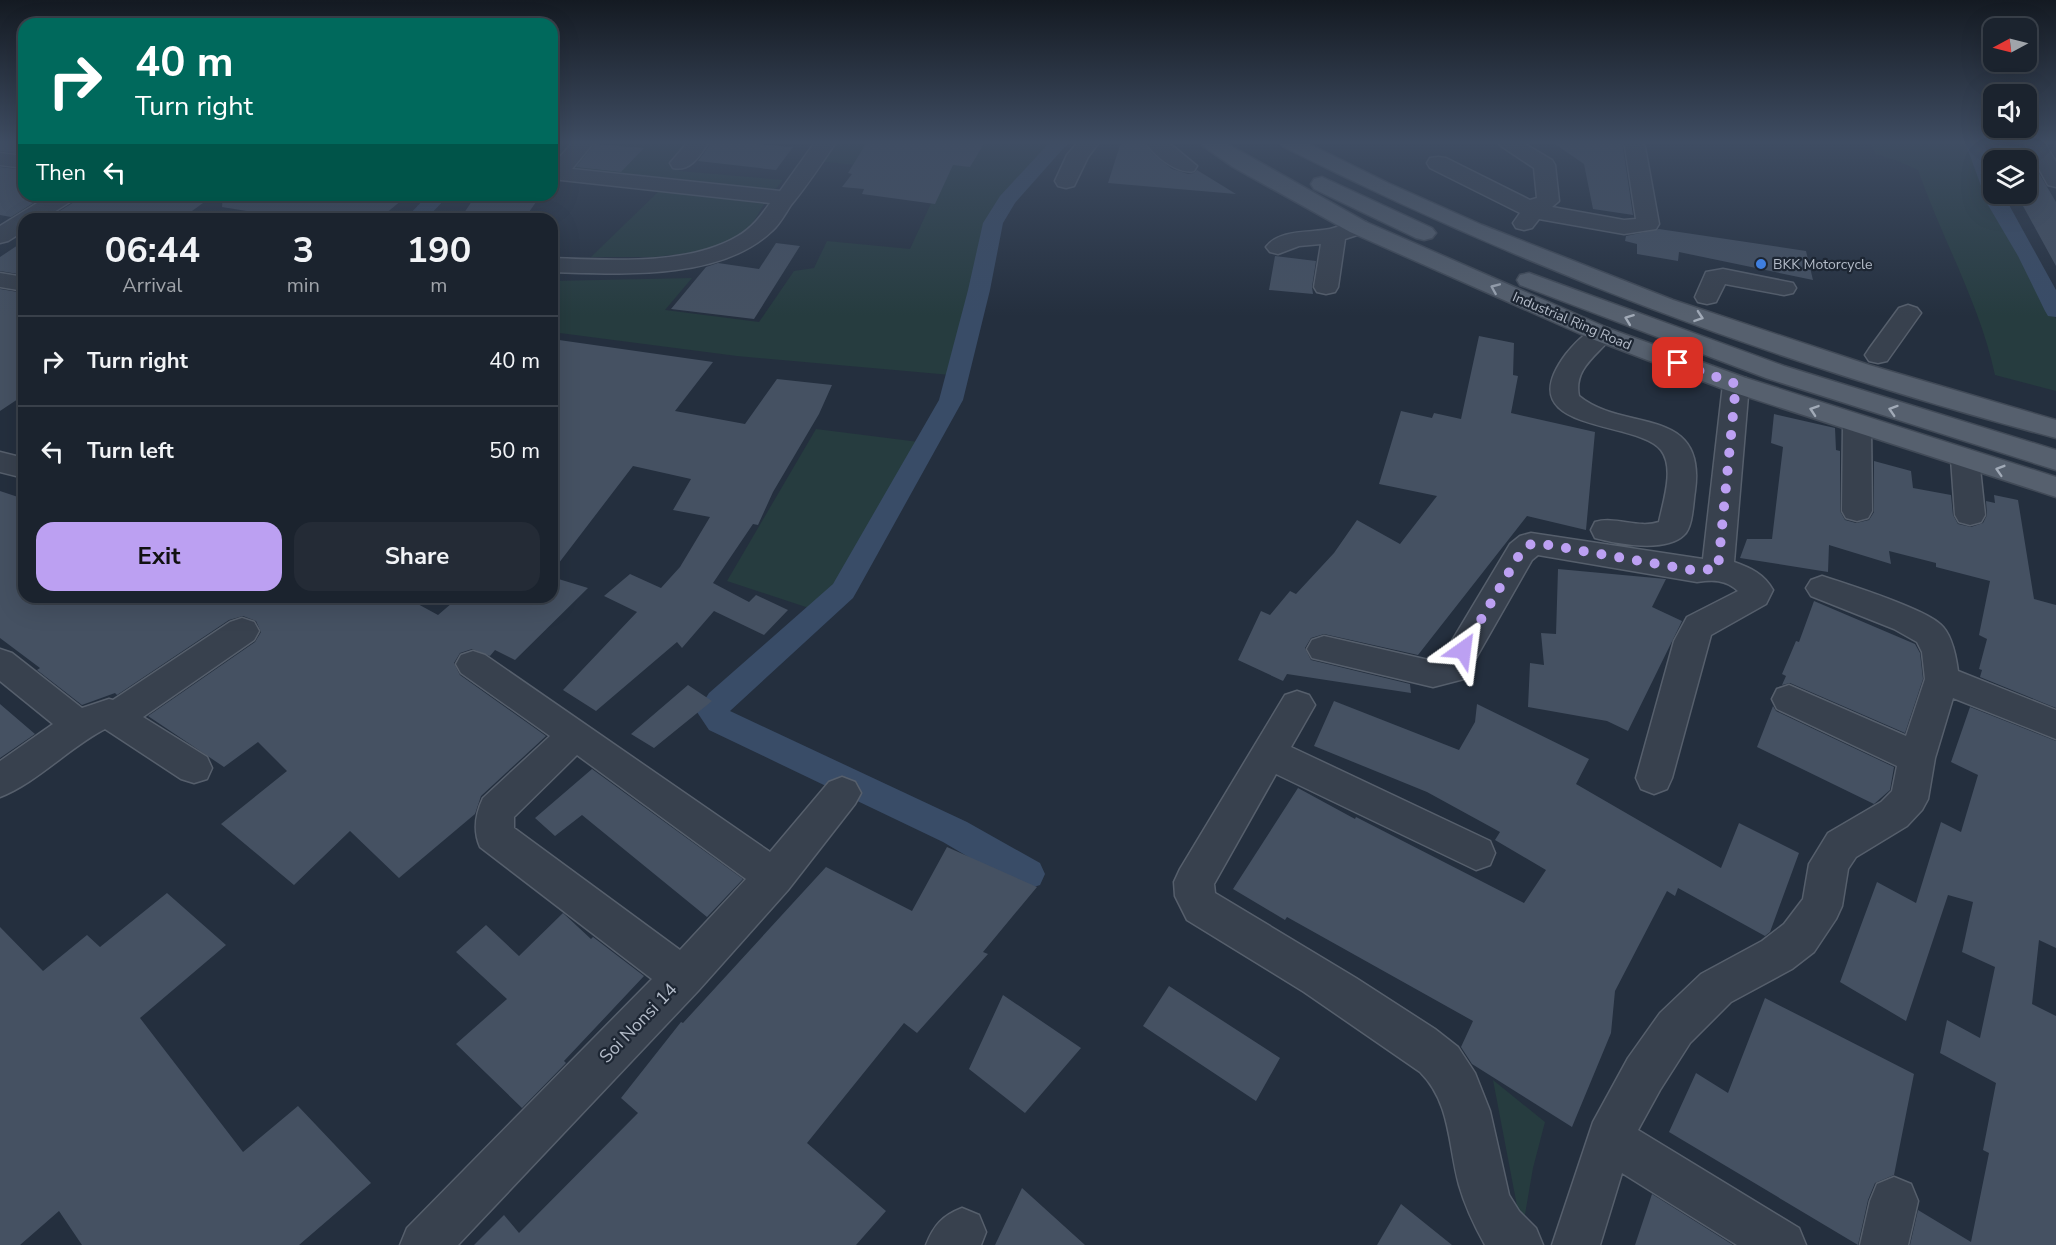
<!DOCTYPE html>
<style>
:root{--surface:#1b232e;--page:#242b36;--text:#f1f3f6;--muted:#a0a4aa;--line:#39404a;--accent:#bca0f2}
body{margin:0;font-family:"Nunito Sans",sans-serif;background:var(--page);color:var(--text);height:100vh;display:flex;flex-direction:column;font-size:22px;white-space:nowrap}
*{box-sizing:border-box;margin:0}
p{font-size:20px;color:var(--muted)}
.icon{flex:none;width:33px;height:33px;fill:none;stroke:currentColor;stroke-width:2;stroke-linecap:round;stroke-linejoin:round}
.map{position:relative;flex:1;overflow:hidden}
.drawer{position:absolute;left:18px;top:213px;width:540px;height:390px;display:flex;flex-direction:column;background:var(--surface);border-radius:18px;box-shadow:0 6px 24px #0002,0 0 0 2px var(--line)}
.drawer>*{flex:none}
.guide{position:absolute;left:18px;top:18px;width:540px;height:183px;border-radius:18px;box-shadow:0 6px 24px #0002,0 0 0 2px var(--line);background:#00695c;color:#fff;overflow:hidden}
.needle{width:39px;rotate:263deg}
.controls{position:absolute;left:1983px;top:18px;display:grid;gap:12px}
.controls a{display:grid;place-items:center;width:54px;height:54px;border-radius:12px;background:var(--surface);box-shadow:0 6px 24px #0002,0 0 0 2px var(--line);font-size:30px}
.pin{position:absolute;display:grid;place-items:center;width:51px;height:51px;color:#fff;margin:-26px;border-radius:12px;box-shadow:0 3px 9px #0006}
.me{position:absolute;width:66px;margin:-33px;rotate:31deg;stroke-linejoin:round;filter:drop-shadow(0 0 4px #0008)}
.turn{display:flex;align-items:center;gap:21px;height:126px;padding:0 18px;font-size:27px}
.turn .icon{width:78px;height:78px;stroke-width:2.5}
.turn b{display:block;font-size:42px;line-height:51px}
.then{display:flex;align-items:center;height:57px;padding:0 18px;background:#0003;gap:12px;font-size:22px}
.eta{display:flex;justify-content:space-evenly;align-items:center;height:102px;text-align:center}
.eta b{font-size:36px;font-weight:700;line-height:42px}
.button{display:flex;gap:12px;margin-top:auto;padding:12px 18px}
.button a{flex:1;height:69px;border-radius:18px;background:var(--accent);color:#111;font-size:24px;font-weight:700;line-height:69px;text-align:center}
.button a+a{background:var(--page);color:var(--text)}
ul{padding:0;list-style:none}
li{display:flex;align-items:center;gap:18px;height:90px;padding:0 18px;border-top:2px solid var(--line)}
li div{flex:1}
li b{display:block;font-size:22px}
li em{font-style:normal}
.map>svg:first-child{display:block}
.green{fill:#263c3f}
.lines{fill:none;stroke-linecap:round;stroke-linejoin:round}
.canal{fill:#394c67;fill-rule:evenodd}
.building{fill:#455162}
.minor-casing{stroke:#565f6c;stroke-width:3}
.major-casing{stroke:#414a57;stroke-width:3}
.minor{fill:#38414e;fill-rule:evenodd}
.major{fill:#56606e;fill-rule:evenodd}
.oneway{stroke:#a1aab7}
.route{stroke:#bca0f2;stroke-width:10;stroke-dasharray:0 18}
.shop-dot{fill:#3f7fe0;stroke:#1d2633;stroke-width:2}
.labels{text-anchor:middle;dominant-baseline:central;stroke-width:4.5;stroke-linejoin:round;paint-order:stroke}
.far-poi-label{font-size:14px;fill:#b4bcc9;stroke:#1d2633;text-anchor:start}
.far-street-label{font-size:14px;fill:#b4bcc9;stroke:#1d2633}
.near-street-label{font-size:18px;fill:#b4bcc9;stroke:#1d2633}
</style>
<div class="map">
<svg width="2056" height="1245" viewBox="0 0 2056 1245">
<rect width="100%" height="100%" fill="#242f3e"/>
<path class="green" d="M552,142H709L679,171L783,180L766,201L746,234L723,245L689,253L654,257H591L661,189L552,178Z
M832,142H1054L1013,187L991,217L976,260L951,375L737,356L552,332V281L692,278L665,310L759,322L794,271L814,268L827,241L910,249L944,175L819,161Z
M1871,142H1966L1981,177L1988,203L2038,284L2056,319V391L1995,375C1980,304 1942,239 1918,170L1898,161L1875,154Z
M816,429L919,442L830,596L815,610L727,581Z
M1493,1080L1545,1122L1533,1168L1522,1232Z"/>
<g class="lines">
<path class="canal" d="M1050,142H1069L1015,203L1003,223L990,290L963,400L857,591L853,598L730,711L967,822L1040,863L1045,874L1040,885L1028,889L1016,885L943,842L709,730L697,712L709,693L833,584L939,400L968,290L983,223L1000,196Z
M1965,142H1983L1994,169V194H2003L2056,290V317L2048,316L2045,311L2018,256L1988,205Z
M428,195H449L426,219H405Z"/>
</g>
<path class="building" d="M0,142H24V154L0,151Z
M712,142H733L793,147L776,170L698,161Z
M867,142H985L970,167L953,165L935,204L862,194L864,189L842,187L852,174L848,173Z
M1121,142H1143L1153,154L1172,169L1188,174L1194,173L1197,170L1236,194L1108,183Z
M1552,142H1620L1623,148L1633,215L1593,209L1584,164Z
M595,144L644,148L621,172L576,167Z
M1991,144L2024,148L2056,202V266L2017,195L2026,194V160H2000Z
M0,167L24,170V195H46L11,217L0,215Z
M78,195H214L181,219H47L74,202Z
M223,195H408L379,219H259L266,214L222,207Z
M476,195H541L524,219H460Z
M1659,229L1806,251L1813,280L1679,252L1678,261L1637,254V244L1625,241L1626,236Z
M24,241V275L0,271V257Z
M776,243L800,246L754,319L671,309L706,267L718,263L759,269Z
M1275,256L1316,261L1312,287L1313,294L1269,290Z
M0,289L24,293V395L0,411Z
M1479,336L1514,343L1513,375L1518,376L1511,413L1595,432L1586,530L1527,516L1418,655L1324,634L1311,638L1305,648L1311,660L1410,684L1411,693L1287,674L1283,681L1238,660L1261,611L1270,615L1290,591L1296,594L1334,553L1357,520L1400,544L1437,496L1379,484L1401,411L1432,418L1434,413L1461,419Z
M552,339L713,362L675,411L745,424L777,379L832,385L819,414L773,492L758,525L753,524L713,583L749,602L756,595L788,610L764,635L714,611L682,648L677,642L596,711L563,690L637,612L604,596L630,574L661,588L680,567L710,517L673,510L691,479L633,466L552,572Z
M1774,414L1835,428L1836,450L1840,451V511L1845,520L1856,523L1869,520L1874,512V461L1911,471L1913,488L1951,495L1953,515L1958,524L1971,527L1983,523L1987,515L1986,501L1995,503L1994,495L2018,500L2034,599L2056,605V708L1980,677L1982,670L1979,669L1987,639L1979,635L1990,581L1936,567V563L1889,551L1891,564L1829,545L1828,572L1740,558L1747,539H1772L1783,447L1771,443Z
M0,491L24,499V597H405L438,615L459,597H552V577L588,588L515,660L495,650L490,656L472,649L460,653L454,663L460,675L546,736L481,796L475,814L399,878L350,831L294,885L221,824L287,771L258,742L224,767L148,716L255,642L261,632L256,621L243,616L229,620L117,695L115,693L82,705L37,670L40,668L0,638Z
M1558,569L1666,579L1652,607L1682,621L1628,731L1607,721L1528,707L1530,663L1544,665L1541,633L1556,634Z
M1814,601L1915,644L1920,653L1923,679L1905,733L1790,683L1782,685L1786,676L1782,674L1796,641L1799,642Z
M688,685L712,701L654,748L631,734Z
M1334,701L1459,750L1475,722L1477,704L1589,759L1576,784L1721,868L1739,823L1799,853L1770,932L1765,936L1678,888L1675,896L1667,891L1615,991L1611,1033L1572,1127L1472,1064L1461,1047L1473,1021L1287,917L1285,920L1233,889L1298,788L1355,819L1356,817L1524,903L1546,870L1495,840L1500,832L1427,792L1314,746Z
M0,704L35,734L0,758Z
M1773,706L1776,711L1894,767L1890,790L1874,804L1757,747Z
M1970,707L2056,741V948L2039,940L2032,1004L2056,1016V1245H1910L1918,1210L1971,1242L1989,1153L1983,1150L1996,1083L1940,1053L1947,1020L1980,1038L1995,967L1962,952L1973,902L1948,895L1906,1021L1840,982L1877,882L1916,903L1941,822L1961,832L1978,775L1951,762Z
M592,769L743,879L707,917L582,815L555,836L535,818Z
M947,847L1037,887L983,952L988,954L917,1033L904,1023L807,1143L886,1211L856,1245H474L504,1215L519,1233L638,1113L621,1098L681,1022L683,1023L826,867L912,911Z
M167,893L226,945L140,1018L243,1152L298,1106L371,1183L299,1245H82L59,1211L20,1245H0V927L43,971L87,935L100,947Z
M563,913L591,939L593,937L644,976L564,1061L566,1063L522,1108L456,1044L507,999L456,952L486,925L519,956Z
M1169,986L1280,1058L1256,1101L1143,1026Z
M1003,995L1081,1048L1025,1113L969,1069Z
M1765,998L1914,1074L1894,1175L1875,1183L1868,1200L1858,1245L1669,1132L1696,1073L1728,1093Z
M1022,1188L1085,1245H995Z
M1652,1194L1733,1245H1635Z
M1401,1204L1452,1245H1377Z"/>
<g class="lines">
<g class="minor-casing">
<path id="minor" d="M573,142H594L572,169L780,191L815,142H836C822,163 807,186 791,205C785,214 780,224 772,231C720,281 619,274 552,272V258C609,260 688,266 738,236C752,228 761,216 770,203L552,179V166Z
M688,142H709C700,155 691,172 673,168L670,163Z
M1078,142H1099L1088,157L1074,186L1066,188L1058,186L1055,181L1067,155Z
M1145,142H1168L1197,166L1194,171C1177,175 1154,155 1145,142Z
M1498,142H1522L1552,160L1555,165L1559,201L1552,207L1624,220L1636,219L1625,147L1622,142H1642L1645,147L1659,224L1656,229L1624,234L1539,219L1532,228L1524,230L1516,228L1513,223L1520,213L1430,168L1427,163L1430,158L1438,157L1446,158L1530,200L1537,198L1534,168L1501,146Z
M2024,142H2044L2056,162V187L2048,185Z
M0,153L24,156V168L0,165Z
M50,195H76L73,200L43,219H24V231L8,241L0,243V226Z
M1358,220L1366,222L1369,227L1366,232L1345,239L1338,287L1335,292L1326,294L1317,292L1314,287L1321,244L1299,246L1278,254L1270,252L1266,247C1279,229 1311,233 1330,229C1339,227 1349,222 1358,220Z
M1723,269L1793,283L1796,288L1793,293L1784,295L1725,284L1716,302L1707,304L1698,302L1695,297L1706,272Z
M0,273L24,277V291L0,287Z
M1908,305L1917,308L1921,313L1887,361L1878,363L1869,361L1865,355L1869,349L1899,308Z
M1601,326L1610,329L1614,334C1600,354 1573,367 1579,396C1623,433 1707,404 1695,491C1693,503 1693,527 1684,535C1666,553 1617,544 1595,538L1591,530L1595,522C1616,516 1638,529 1659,522C1663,502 1675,468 1661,450C1637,419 1506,434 1566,354C1575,343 1587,330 1601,326Z
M1736,376L1746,378L1749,384L1734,562C1751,568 1764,574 1773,590L1766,604L1711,635L1672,778L1667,789L1654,794L1641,789L1636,778L1674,641L1687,617L1738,591C1725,579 1712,580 1697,582L1538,555L1532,560L1464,679L1433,687L1312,658L1307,649L1312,640L1324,636L1433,661L1441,659L1510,544L1520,536L1531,533L1703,559L1723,384L1726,378Z
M1857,416L1867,419L1871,425L1872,511L1868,518L1857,521L1846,518L1842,511L1843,425L1847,419Z
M1965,449L1975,452L1979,459L1985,515L1981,522L1970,525L1959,522L1955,515L1951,459L1955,452Z
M0,452L24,458V478L0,472Z
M1822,576C1847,584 1923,608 1940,624C1952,634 1956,656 1958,671L2056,710V739L1953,698L1935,758L1928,799L1922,810L1907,826L1856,857L1848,869L1842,906L1836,919L1814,952L1792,969L1731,1002L1690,1043L1660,1090L1638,1130L1799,1228L1806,1245H1737L1622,1173L1600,1245H1552L1593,1122L1628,1058L1660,1013L1701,974L1762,941L1784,924L1803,899L1809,864L1828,833L1881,802L1892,791L1897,766L1777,709L1772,699L1777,689L1789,685L1906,736L1925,679L1922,652L1917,642L1894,629L1811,596L1806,588L1811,580Z
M242,618L254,622L259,631L254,640L143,717L207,757L212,768L207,779L194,783L181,779L105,729C70,747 35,784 0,797V761L53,724L0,681V649L12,653L82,708L109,699L113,700L230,622Z
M473,651L485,655L770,852L829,782L842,777L855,782L861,793L855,804L788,890L698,991L458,1245H400L407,1228L652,979L480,847C473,831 475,815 483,798L550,736L461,673L456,664L461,655ZM577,755L746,879L680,950L514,828V817Z
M1297,691L1309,695L1315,705L1291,747L1490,841L1495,853L1490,865L1476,870L1276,774L1214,884L1215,893L1356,978L1435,1029L1458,1047L1475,1073L1490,1111L1509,1195L1519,1211L1536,1228L1543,1245H1485C1474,1225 1465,1206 1459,1185C1448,1145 1451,1103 1420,1072L1304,992L1187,920L1175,896L1174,882L1180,869L1285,695Z
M1894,1177L1911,1184L1918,1201L1908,1245H1860L1870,1201L1877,1184Z
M962,1208L979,1215L986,1232L981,1245H926C934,1225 942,1216 962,1208Z"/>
</g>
<g class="major-casing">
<path id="major" d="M1200,142H1224L1366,222L1610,329L1746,378L2056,477V497L1726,390L1592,339L1350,232L1233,167L1203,146Z
M1279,142H1305L1388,183L1482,225L1673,300L1869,365L2056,420V438C1788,367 1529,271 1282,146Z
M1322,177L1432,228L1436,233L1432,238L1424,240L1416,238L1314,189L1311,184L1314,179Z
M1529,273L1784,366L2056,450V470L1766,378L1520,285L1517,280L1520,275Z"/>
</g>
<use href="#minor" class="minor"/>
<use href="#major" class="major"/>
</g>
<defs><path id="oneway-chevron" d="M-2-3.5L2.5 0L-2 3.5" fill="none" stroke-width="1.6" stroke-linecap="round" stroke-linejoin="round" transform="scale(1.5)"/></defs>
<g class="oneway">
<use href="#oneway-chevron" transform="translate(1495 288) rotate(-157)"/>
<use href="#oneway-chevron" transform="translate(1699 317) rotate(19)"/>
<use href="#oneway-chevron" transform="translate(1629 319) rotate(-159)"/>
<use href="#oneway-chevron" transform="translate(1814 410) rotate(-161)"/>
<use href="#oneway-chevron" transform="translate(1893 410) rotate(-162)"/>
<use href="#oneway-chevron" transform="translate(2000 470) rotate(-163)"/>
</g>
<linearGradient id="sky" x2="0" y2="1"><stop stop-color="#141a22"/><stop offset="0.45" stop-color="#3f4d63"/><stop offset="1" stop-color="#3f4d63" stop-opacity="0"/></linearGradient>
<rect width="2056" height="316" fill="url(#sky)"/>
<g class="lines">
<path class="route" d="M1463,650L1521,552L1531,544H1543L1697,571L1718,568L1736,384L1678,363"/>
</g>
<circle class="shop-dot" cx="1761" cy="264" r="6"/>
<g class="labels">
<g class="far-poi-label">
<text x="1773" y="264">BKK Motorcycle</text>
</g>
<g class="far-street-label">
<text transform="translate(1572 321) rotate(23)">Industrial Ring Road</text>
</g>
<g class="near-street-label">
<text transform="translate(638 1023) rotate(-46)">Soi Nonsi 14</text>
</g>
</g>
</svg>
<div class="controls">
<a><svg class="needle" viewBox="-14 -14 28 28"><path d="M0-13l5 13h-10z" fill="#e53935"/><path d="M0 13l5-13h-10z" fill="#a0a4aa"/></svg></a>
<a><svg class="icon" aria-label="sound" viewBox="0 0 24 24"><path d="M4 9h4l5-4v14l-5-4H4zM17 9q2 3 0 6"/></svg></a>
<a><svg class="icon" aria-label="layers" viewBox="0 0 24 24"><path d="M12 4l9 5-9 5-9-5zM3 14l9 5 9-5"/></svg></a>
</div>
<div class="pin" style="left:1678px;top:363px;background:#d93025"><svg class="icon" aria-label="arrive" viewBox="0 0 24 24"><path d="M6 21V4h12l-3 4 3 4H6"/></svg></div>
<svg class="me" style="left:1463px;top:650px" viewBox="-20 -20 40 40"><path d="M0-17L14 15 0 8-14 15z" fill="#bca0f2" stroke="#fff" stroke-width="4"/></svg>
<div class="guide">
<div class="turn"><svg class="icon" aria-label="right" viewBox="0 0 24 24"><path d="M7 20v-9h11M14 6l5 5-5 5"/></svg><div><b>40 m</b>Turn right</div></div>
<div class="then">Then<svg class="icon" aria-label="left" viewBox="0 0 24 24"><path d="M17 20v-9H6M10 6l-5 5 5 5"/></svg></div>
</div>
<section class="drawer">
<div class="eta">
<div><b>06:44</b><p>Arrival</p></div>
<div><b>3</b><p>min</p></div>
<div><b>190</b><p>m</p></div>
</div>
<ul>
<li><svg class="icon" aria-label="right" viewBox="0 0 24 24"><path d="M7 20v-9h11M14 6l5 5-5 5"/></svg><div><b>Turn right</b></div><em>40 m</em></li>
<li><svg class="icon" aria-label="left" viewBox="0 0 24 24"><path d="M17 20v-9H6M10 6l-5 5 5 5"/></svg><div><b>Turn left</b></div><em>50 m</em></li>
</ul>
<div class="button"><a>Exit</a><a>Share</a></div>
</section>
</div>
